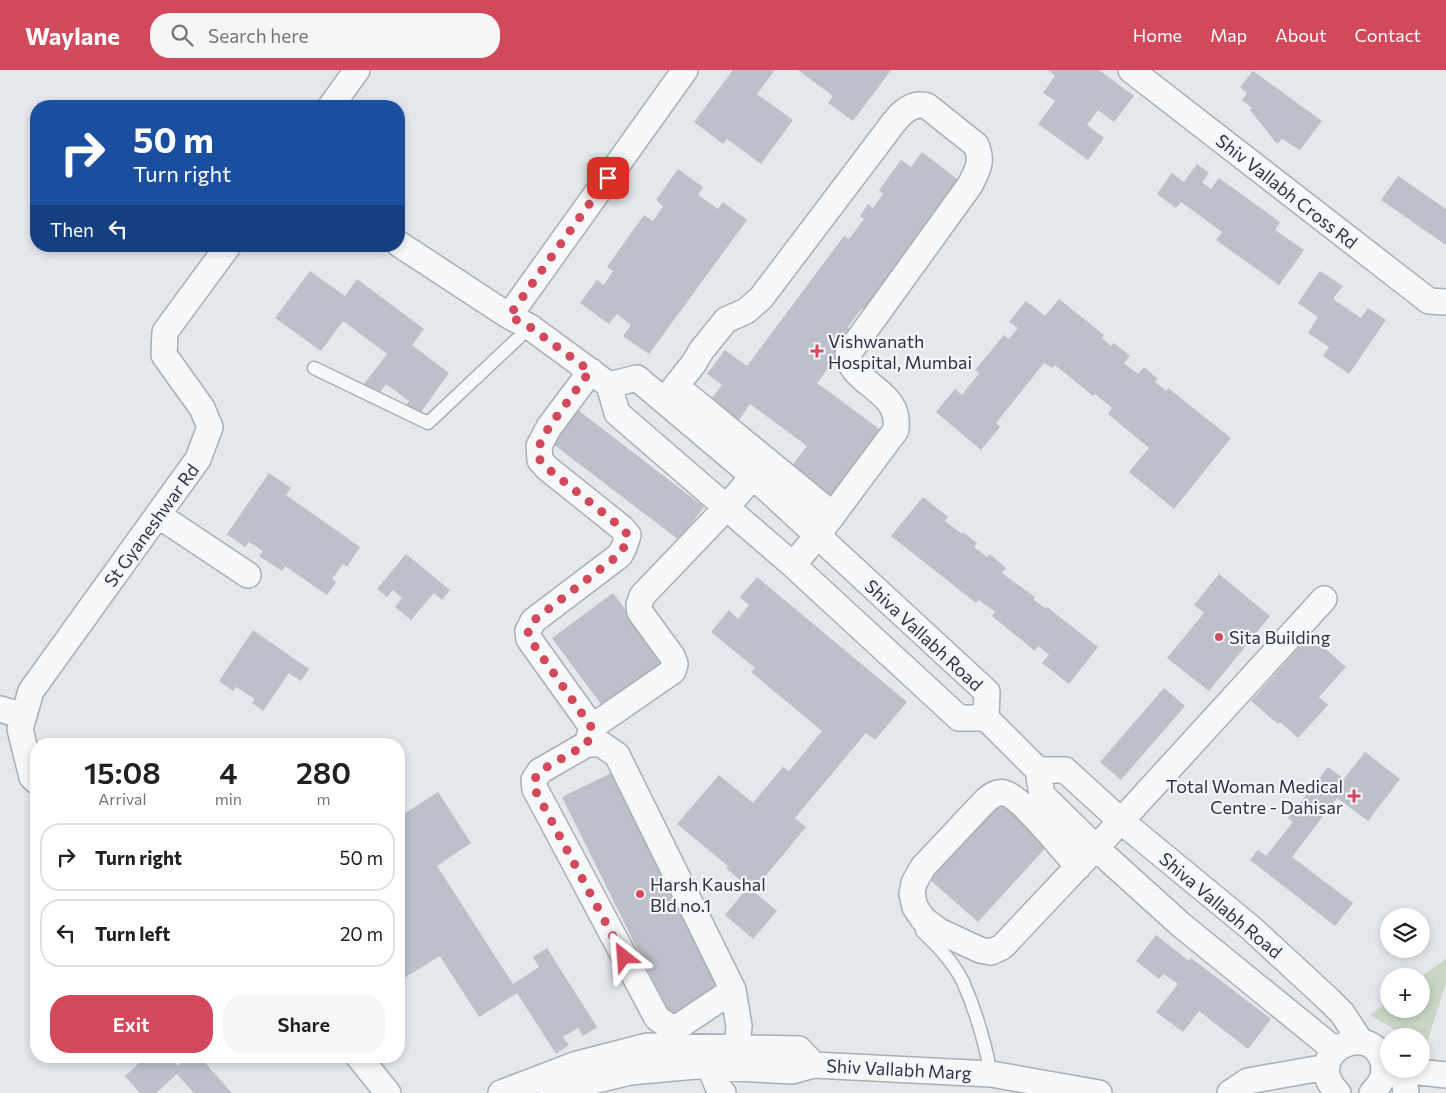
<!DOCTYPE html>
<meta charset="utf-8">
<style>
:root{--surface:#fff;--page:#f6f6f6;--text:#202124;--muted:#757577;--line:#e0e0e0;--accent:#d1495b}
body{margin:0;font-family:Commissioner,sans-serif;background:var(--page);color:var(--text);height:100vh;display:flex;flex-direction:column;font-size:19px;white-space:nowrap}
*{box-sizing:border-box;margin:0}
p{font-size:16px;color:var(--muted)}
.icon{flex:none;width:28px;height:28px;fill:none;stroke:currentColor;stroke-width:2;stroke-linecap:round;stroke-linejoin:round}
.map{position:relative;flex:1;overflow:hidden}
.panel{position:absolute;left:30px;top:668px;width:375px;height:325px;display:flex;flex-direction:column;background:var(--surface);border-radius:20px;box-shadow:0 2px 8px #0003}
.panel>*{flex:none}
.guide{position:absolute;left:30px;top:30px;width:375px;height:152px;border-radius:20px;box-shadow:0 2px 8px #0003;background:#1a4fa0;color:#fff;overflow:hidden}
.tools{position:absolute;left:1380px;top:838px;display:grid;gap:10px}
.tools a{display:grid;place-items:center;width:50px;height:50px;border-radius:50%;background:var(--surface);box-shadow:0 2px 8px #0003;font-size:25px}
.pin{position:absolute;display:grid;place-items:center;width:42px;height:42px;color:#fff;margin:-21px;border-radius:10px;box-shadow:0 2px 8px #0006}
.me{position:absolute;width:55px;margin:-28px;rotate:332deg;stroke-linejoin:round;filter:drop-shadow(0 0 4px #0008)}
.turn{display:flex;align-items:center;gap:18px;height:105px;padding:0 20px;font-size:22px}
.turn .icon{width:65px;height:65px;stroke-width:2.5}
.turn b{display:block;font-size:35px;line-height:42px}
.then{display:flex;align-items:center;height:48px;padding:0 20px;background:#0003;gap:10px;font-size:19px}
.eta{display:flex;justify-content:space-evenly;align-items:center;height:85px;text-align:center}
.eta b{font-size:30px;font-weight:600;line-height:35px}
.button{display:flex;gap:10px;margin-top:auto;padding:10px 20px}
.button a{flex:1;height:58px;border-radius:20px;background:var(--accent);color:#fff;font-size:20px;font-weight:600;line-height:58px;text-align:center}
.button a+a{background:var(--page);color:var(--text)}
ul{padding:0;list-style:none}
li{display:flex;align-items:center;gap:15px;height:68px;margin:0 10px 8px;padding:0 10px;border:2px solid var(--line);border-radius:20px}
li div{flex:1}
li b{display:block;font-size:19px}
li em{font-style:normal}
header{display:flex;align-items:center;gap:30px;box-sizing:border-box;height:70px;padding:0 25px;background:var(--accent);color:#fff}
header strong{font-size:24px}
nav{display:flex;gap:28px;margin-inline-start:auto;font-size:18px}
.search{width:350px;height:45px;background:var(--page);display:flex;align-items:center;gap:12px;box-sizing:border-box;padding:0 18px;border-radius:20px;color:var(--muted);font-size:19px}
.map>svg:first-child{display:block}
.green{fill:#c9d6c5}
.building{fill:#bbc0ca}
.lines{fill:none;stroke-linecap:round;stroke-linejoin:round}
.service-casing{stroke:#a9aeb7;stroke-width:15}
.minor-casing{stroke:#a9aeb7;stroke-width:28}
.service{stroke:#f7f8fa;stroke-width:12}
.minor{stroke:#f7f8fa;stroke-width:25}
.route{stroke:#d1495b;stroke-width:9;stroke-dasharray:0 16.2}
.poi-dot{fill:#d1495b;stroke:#f4f6f9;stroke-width:2}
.labels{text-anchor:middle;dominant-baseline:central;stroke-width:4.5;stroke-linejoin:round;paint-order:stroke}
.street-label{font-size:18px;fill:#2b3445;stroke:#f4f6f9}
.poi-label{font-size:18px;fill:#2b3445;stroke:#f4f6f9;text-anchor:start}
</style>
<header>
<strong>Waylane</strong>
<div class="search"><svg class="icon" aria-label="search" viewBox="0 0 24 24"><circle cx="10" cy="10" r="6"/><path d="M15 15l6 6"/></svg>Search here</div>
<nav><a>Home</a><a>Map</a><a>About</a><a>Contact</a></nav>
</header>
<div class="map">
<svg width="1446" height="1023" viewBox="0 0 1446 1023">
<rect width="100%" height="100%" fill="#e4e7ec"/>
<path class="green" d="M1446,889V913L1425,978L1421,975V966H1406L1370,945L1389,931V939H1421V907Z"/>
<path class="building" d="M733,0H775L757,24L793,50L761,94L727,69L723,74L694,52Z
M798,0H891L853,51L828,33L833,26Z
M1048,0H1099L1134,26L1114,52L1098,40L1087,55L1104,68L1088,90L1038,54L1055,31L1043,23L1055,6Z
M1253,1L1322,51L1300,80L1282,69L1277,74L1250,40L1252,38L1242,30L1247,23L1240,17Z
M922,82L965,115L869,243L862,238L848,257L855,262L817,313L882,361L832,427L791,397L807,376L750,334L736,354L708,333L722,315L707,304L725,280L747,296L844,166L849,169L864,149L860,146L868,134L873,138L883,124L879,120L901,90L911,97Z
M1197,94L1209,103L1202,112L1211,119L1219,108L1280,152L1275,160L1304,180L1279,215L1216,170L1222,162L1181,132L1176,138L1157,124L1172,103L1184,112Z
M678,99L703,117L698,125L718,139L723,132L747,150L649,284L623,266L631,255L617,244L609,254L580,233L597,210L604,215L613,201L607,197L644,145L653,151L663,136L656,130Z
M1398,106L1446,139V175L1381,130Z
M310,201L345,226L357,209L424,259L412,275L449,303L418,346L405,337L409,331L386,314L379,324L364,314L387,284L343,251L321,281L275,248Z
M1320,201L1343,216L1333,229L1361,248L1368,238L1386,250L1349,304L1323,286L1329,277L1308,263L1318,247L1298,233Z
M1059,229L1104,265L1102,268L1111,276L1114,273L1130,286L1124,293L1138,304L1144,297L1158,309L1155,312L1166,321L1168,318L1231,368L1174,439L1129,402L1149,378L1108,344L1112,338L1095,324L1093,326L1055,295L1052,298L1044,293L996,353L1000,357L981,380L936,342L955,319L962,325L979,303L975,300L1004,265L1009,269L1018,258L1009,252L1026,231L1045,246Z
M578,340L704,437L679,470L553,374Z
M269,403L291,418L286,425L360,477L347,497L343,494L332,509L336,512L327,525L285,496L282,501L259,486L263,481L249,472L245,477L227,464Z
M923,427L948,447L945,451L962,464L963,462L977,473L974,477L987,487L990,484L1006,498L1002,503L1035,527L1033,529L1046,539L1047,537L1098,577L1069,614L1042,593L1049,585L1038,576L1035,581L992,546L995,542L979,530L976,533L891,466Z
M406,484L450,520L442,530L434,523L411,550L395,537L402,528L393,520L387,527L377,519Z
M1219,504L1270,546L1209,621L1167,588L1204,543L1194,535Z
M757,507L907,632L875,670L866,663L795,748L806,757L753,821L777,841L753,869L725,845L748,817L726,798L728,796L677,754L719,705L753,733L783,697L789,701L822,661L751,602L755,598L711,562L729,540L738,549L749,535L740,527Z
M613,523L667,596L606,641L552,568Z
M253,560L309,599L301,611L289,603L263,641L252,633L255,629L236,617L233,621L219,611Z
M1310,565L1346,597L1319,627L1328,635L1298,668L1280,652L1278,654L1251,631Z
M1164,618L1185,636L1121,710L1100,692Z
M1365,682L1400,709L1368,751L1337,728L1292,787L1353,833L1335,856L1250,790L1258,780L1266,786L1293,752L1288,748L1328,697L1344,709Z
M611,703L719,920L670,945L562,727Z
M438,722L471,773L437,796L513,914L539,897L533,887L547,878L597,957L583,966L578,958L563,967L569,975L556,984L517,923L479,947L440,886L404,908L399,900V747Z
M1001,730L1049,774L978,852L929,809Z
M1156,865L1189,891L1191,888L1271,949L1248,979L1199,941L1183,962L1156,942L1178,914L1164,904L1159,909L1136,891Z
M147,986H169L178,996L188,986H199L232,1023H194L177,1004L156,1023H140L125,1006Z"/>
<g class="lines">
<g class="service-casing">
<path id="service" d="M314,298L428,353L530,257
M922,861C937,875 954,893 963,912C976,941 985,973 991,1004"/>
</g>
<g class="minor-casing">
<path id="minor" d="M1131,0L1429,231L1446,232
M331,36L357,0
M399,174L509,246L530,257L609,315L617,343L793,495L959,648H986
M509,246L685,0
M591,301L549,357L539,376L540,390L547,398L622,458L628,465L624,477L620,485L533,551L528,561L529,569L592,657
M609,315L637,308L753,406L987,622L986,648
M676,316L833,445
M664,331L694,293L701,281L726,250L746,241L761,228L882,68C893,54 906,30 927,36L976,75C983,92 978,99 970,115L848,284C849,309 889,319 895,344C897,349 896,355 896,360L817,466L793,495
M158,445L248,505
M0,639L23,646
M986,648L1038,700
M587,674L592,657L673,601L675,594L672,586L640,542L639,535L642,526L726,438L753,406
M1038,700H1065L1121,751L1251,858L1329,930L1342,943L1361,972
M1038,700L1042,725L1096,778L1180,854L1335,980
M36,711L32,707L20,659L31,621L198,389L210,357L202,338L164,285L165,262L228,176
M1078,797C1064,781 1021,726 1004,723C997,721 991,726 986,730L923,797L914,813L912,824L915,837L923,849L939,861L980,880L991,882L1002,877L1121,751L1324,529
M733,920L617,685L601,674H587L540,701L534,710L535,719L657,948L667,955L678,957L733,920L739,956L737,977
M358,986L388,1023
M710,997L718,1017L723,1023
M1384,998L1446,1005
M1403,1000L1406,1023
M501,1023L577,994L647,976L799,979L814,995
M551,1023L564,1018L630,1002L696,996L792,1001L814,995L991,1004L1099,1023
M1230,1023L1248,1011L1327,997
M1338,1023C1299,984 1370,948 1383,992C1386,1005 1381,1014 1372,1023"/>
</g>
<use href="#service" class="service"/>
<use href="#minor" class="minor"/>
</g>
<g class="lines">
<path class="route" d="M608,108L509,246L530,257L590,301L549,357L539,376L540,390L547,398L622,458L628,465L624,477L620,484L533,551L528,561L529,568L592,658L587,674L540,701L534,710L535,720L624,887"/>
</g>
<g class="poi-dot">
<path d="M814.5 273.5h5v5h5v5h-5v5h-5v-5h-5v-5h5z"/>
<circle cx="1219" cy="567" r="5"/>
<path d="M1351.5 718.5h5v5h5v5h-5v5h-5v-5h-5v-5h5z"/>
<circle cx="640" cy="824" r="5"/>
</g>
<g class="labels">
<g class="street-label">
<text transform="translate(1287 121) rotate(38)">Shiv Vallabh Cross Rd</text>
<text transform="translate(151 455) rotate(-54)">St Gyaneshwar Rd</text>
<text transform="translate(924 565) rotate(43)">Shiva Vallabh Road</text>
<text transform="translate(1221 835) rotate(40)">Shiva Vallabh Road</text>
<text transform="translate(899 999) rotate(3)">Shiv Vallabh Marg</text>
</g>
<g class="poi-label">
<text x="828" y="271">Vishwanath<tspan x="828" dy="21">Hospital, Mumbai</tspan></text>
<text x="1229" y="567">Sita Building</text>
<text x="1343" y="716" text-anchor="end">Total Woman Medical<tspan x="1343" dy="21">Centre - Dahisar</tspan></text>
<text x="650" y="814">Harsh Kaushal<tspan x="650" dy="21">Bld no.1</tspan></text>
</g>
</g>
</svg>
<div class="tools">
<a><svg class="icon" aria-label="layers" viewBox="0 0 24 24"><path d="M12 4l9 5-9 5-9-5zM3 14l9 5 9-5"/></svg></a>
<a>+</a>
<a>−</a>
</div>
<div class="pin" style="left:608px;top:108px;background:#d93025"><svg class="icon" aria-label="arrive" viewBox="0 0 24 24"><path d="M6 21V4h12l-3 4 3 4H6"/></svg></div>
<svg class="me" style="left:624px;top:887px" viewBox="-20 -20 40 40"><path d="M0-17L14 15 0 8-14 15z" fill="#d1495b" stroke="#fff" stroke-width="4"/></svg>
<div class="guide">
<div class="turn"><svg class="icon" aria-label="right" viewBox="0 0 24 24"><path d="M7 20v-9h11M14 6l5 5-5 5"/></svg><div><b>50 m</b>Turn right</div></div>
<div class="then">Then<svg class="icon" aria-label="left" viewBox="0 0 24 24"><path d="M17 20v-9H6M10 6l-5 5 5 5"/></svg></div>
</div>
<section class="panel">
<div class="eta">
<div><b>15:08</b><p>Arrival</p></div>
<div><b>4</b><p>min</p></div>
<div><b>280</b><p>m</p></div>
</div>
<ul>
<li><svg class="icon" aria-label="right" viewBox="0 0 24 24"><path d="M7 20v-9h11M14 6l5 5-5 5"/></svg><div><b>Turn right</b></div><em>50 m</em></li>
<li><svg class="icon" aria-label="left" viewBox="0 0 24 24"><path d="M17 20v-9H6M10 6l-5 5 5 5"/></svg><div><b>Turn left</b></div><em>20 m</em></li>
</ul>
<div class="button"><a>Exit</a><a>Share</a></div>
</section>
</div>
